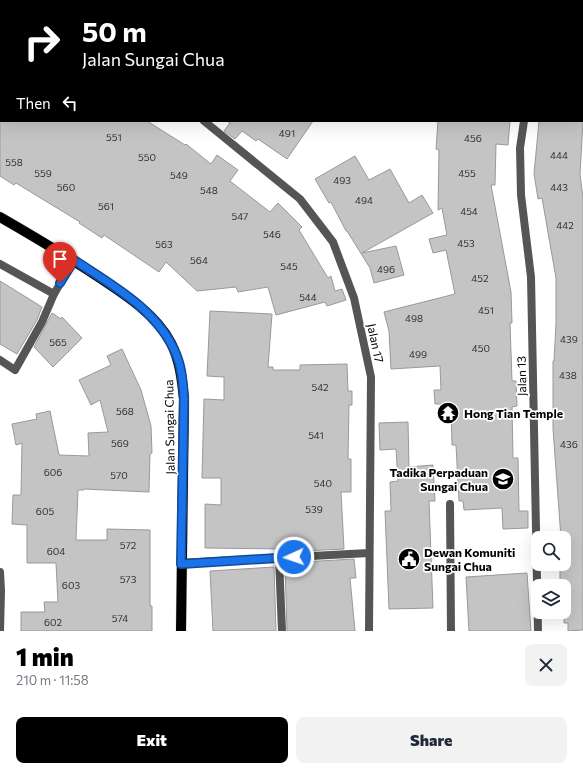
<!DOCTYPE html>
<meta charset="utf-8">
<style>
:root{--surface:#fff;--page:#f2f2f3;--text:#1f2937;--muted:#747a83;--accent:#000}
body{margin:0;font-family:Commissioner,sans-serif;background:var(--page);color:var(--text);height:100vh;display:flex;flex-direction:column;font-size:15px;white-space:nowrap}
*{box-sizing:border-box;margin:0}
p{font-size:13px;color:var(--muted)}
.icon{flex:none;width:22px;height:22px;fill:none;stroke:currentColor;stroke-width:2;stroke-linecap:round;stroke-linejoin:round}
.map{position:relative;height:631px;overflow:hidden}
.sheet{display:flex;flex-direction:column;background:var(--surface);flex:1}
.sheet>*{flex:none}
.banner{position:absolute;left:0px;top:0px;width:583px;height:122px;box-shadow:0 4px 16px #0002;background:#000;color:#fff;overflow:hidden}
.controls{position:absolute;left:531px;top:531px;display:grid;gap:8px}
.controls a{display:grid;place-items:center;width:40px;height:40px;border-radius:8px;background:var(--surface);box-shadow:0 4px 16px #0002;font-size:20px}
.pin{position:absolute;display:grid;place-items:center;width:34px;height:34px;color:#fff;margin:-41px -17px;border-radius:50% 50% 50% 0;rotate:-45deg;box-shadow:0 0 4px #0007}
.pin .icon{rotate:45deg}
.me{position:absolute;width:44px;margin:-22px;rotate:267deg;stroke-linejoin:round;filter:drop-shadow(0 0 3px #0008)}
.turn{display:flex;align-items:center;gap:14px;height:84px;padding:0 16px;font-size:18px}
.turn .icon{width:52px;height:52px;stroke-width:2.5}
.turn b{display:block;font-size:28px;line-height:34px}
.then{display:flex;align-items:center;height:38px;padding:0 16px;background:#0003;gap:8px;font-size:15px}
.round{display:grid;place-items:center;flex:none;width:42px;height:42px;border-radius:8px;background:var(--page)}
.head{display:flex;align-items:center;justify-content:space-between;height:68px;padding:0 16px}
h1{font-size:24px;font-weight:800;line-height:30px;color:var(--accent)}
.primary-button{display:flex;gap:8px;margin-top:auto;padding:8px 16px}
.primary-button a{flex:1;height:46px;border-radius:8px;background:var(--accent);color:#fff;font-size:16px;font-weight:800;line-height:46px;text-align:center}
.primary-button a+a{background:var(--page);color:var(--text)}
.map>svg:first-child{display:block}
.building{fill:#c4c4c4;stroke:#999}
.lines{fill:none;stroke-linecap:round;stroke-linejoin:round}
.primary-casing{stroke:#dbdbdb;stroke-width:11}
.service{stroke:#555;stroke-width:8}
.minor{stroke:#555;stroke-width:8}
.primary{stroke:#000;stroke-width:10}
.route-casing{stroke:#114b97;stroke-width:10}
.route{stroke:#1a73e8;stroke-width:7}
.labels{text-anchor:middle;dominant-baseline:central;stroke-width:3.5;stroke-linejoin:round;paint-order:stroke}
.number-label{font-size:10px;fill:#313131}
.street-label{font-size:12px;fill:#000;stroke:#fff}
.poi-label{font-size:12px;font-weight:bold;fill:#000;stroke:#fff;text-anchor:start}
</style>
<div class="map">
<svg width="583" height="631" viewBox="0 0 583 631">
<rect width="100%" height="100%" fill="#fff"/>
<path class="building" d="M0,121H147L185,145L186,144L211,164L217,155L238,170L230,181L270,212L278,203L302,227L299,230L328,278L331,276L335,291L342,289L346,300L327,306L325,302L276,315L268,287L238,292L236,287L197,291L166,262L159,272L104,235L102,238L79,223L80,222L16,183L14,185L0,176Z
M227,121H313L287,159L258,139L256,141L242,131L235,139L224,131L230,123Z
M438,121H510L508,145L496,144L495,185H491L511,292L512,323H510L512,381H516L517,406L512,407L513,458H518L519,511H528V528L503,529L502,508L464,510L463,501H459L456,445H452L451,404H435L434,390H441L440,366L391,369L389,331L384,312L455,294L446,250L433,253L429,239L447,235L442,208L438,210L439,150L436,149Z
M539,121H583L580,174L583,198V630L568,631V623H564V586H560V566H564V538H561L553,429V361H554L556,324V278L542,198L538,199L534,174Z
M355,156L369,180L390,169L409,203L422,195L433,213L362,253L396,246L404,275L374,283L370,268L347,231H346L331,202L329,203L315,179Z
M0,281L42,307L37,320L17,354L0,344Z
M210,311L272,314L268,367H273V370H300V365L347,364L348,391H352V405H349L348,459H351V492H341L344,549L283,552V549L205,548V504L221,505V478H202L204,399L224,400V377L207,376Z
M52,313L61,319L62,317L82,338L53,367L34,347Z
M122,349L141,390L151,426L152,453L150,454L149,492L84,489V490H78L76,540H107V529L150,530V606H152V631H21V612H45L44,602H58L56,563H27V525L12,524L13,495H21L22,443L16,445L12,424L37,419L36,414L50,411L59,455L89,456L88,433L108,432L100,400L91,405L79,380L111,365L107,356Z
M408,422L409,467L433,465L435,501H429L433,608L389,609L385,511H391L390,482L398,481L396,449L380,450L379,423Z
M354,559L356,578H350L355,631H287L285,563Z
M274,567L276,631H213L210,571Z
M527,573L531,631H469L466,577Z"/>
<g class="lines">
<g class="primary-casing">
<path id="primary" d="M0,217C33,236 65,255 97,276C123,293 156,314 171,343C180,361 182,380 184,399L181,631"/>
</g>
<path class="service" d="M0,360L15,370L42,322L54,294
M450,504L451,631
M279,558L282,631"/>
<path class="minor" d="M294,1V0
M582,1L583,0
M0,63L1,64
M204,121L300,199L333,242L354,298L371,377L369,631
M524,121L520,148L521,195L531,277L538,631
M0,264L54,294L74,260
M181,563L369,553
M0,572L1,591L0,631"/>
<use href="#primary" class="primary"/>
</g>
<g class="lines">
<g class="route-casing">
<path id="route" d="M60,283L74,260C112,285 158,310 176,354C182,368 183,384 184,399L181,564L294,557"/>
</g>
<use href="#route" class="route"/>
</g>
<defs>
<g id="temple-disc" transform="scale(1.15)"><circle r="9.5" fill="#000" stroke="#fff"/><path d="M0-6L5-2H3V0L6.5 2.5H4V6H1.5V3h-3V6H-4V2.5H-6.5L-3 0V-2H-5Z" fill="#fff"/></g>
<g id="school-disc" transform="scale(1.15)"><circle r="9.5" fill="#000" stroke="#fff"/><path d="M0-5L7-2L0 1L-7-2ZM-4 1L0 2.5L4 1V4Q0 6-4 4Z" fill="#fff"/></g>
<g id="civic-disc" transform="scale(1.15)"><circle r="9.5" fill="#000" stroke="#fff"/><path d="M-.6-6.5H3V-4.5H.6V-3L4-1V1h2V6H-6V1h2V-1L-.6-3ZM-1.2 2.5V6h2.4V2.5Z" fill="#fff"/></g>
</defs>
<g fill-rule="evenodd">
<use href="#temple-disc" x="448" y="413"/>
<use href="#school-disc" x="503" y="479"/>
<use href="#civic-disc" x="409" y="559"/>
</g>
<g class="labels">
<g class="number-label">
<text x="287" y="133">491</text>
<text x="114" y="137">551</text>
<text x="473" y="138">456</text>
<text x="559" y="155">444</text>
<text x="147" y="157">550</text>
<text x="14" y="162">558</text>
<text x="43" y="173">559</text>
<text x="467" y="173">455</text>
<text x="179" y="175">549</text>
<text x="342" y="180">493</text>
<text x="66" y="187">560</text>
<text x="559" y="187">443</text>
<text x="209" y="190">548</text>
<text x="364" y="200">494</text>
<text x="106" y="206">561</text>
<text x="469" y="211">454</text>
<text x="240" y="216">547</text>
<text x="565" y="225">442</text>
<text x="272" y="234">546</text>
<text x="466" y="243">453</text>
<text x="164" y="244">563</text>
<text x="199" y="260">564</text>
<text x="289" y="266">545</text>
<text x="386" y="269">496</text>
<text x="480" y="278">452</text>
<text x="308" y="297">544</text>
<text x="486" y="310">451</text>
<text x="414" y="318">498</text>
<text x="569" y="339">439</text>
<text x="58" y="342">565</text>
<text x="481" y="348">450</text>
<text x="418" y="354">499</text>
<text x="568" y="375">438</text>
<text x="320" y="387">542</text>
<text x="125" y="411">568</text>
<text x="316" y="435">541</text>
<text x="120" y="443">569</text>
<text x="569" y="444">436</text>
<text x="53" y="472">606</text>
<text x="119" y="475">570</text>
<text x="323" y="483">540</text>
<text x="314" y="509">539</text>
<text x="45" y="511">605</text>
<text x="128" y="545">572</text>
<text x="56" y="551">604</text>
<text x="128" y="579">573</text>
<text x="71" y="585">603</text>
<text x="120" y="618">574</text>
<text x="53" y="622">602</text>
</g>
<g class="street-label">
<text transform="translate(376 343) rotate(78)">Jalan 17</text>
<text transform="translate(521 376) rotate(-91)">Jalan 13</text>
<text transform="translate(169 427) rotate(-91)">Jalan Sungai Chua</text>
</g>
<g class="poi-label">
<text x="464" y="413">Hong Tian Temple</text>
<text x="488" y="472" text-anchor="end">Tadika Perpaduan<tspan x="488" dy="14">Sungai Chua</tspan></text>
<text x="424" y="552">Dewan Komuniti<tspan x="424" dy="14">Sungai Chua</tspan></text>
</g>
</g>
</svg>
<div class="controls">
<a><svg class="icon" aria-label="search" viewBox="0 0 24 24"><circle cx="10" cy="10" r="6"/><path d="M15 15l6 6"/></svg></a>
<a><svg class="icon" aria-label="layers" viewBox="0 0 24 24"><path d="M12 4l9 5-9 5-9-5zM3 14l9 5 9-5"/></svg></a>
</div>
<div class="pin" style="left:60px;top:283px;background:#d93025"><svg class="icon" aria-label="arrive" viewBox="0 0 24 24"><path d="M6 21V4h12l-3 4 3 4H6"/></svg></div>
<svg class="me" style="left:294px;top:557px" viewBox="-20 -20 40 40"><circle r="17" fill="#1a73e8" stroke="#fff" stroke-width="3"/><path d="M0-11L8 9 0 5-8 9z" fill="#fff"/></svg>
<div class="banner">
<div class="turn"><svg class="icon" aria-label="right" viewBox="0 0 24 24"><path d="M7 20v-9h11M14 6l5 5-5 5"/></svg><div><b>50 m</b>Jalan Sungai Chua</div></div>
<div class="then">Then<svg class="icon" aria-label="left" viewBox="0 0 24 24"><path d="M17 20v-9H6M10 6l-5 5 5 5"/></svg></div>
</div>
</div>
<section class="sheet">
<div class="head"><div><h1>1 min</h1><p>210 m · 11:58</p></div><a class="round"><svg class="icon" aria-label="close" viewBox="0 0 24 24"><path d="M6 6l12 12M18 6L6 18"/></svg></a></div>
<div class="primary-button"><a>Exit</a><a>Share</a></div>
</section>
